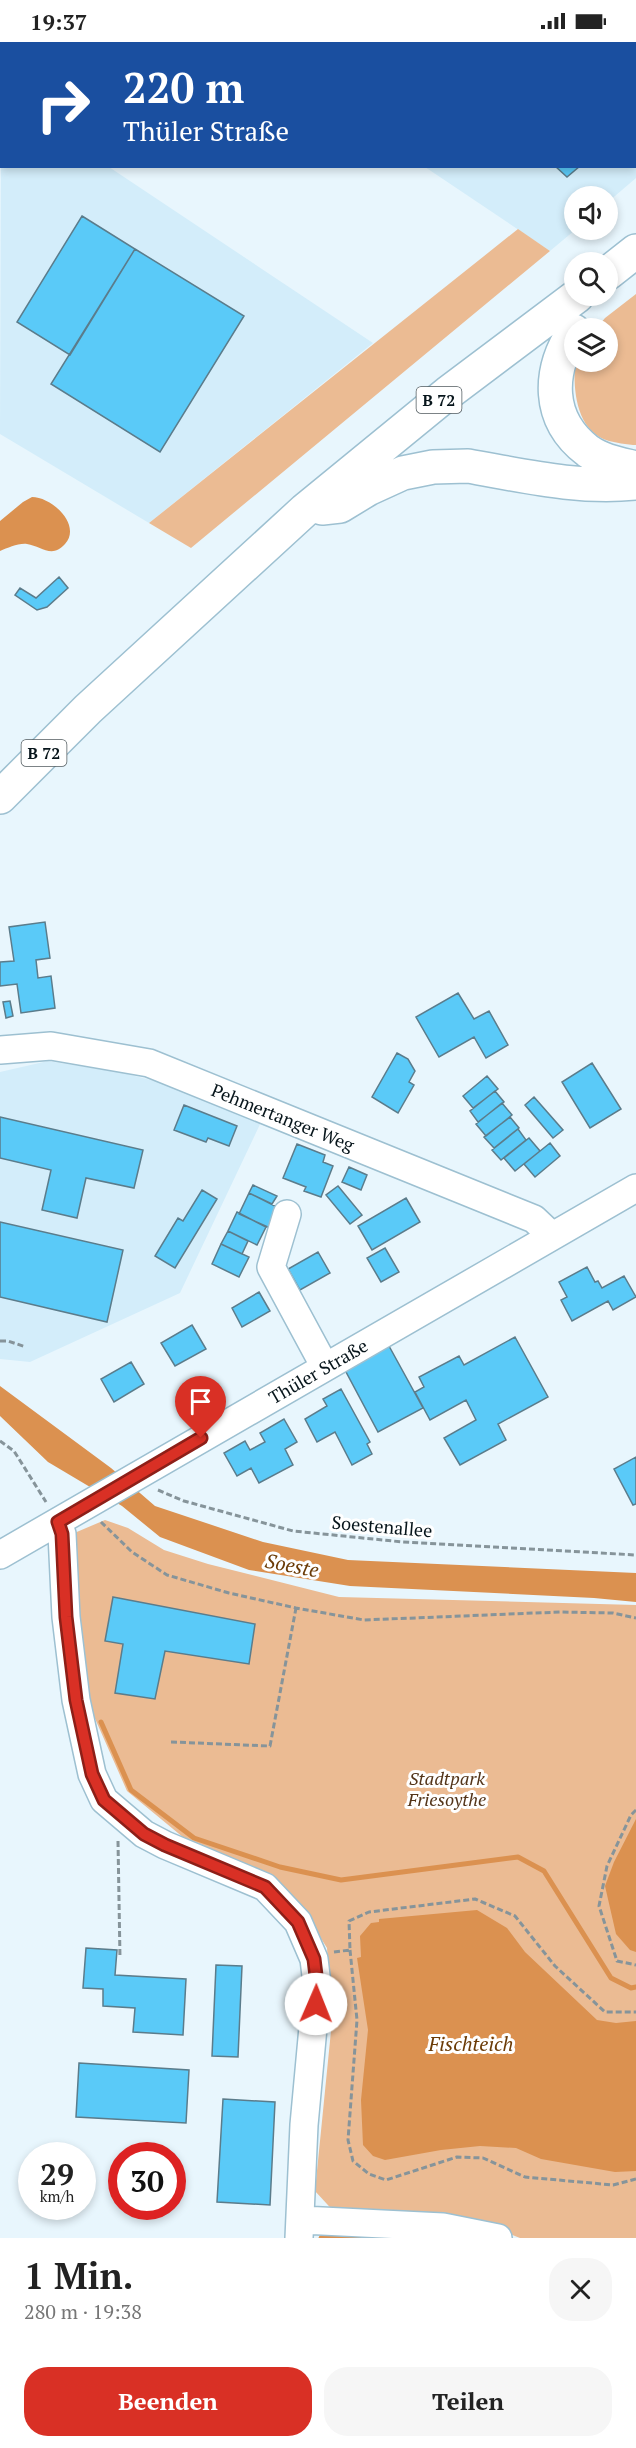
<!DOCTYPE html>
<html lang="de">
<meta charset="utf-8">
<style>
:root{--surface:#fff;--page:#f6f6f6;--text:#222;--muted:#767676;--accent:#d93025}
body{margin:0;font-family:"PT Serif",serif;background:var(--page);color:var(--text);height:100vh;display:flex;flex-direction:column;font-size:22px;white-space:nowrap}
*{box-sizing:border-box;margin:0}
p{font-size:20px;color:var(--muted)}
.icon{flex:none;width:33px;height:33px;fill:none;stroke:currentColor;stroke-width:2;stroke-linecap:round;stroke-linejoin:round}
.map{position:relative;height:2196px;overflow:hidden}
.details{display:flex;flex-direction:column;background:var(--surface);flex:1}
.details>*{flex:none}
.hud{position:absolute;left:0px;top:0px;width:636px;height:126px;box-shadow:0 3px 9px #0003;background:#1a4fa0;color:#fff;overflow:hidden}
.fabs{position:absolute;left:564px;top:144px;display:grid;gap:12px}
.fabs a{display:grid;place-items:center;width:54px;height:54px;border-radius:50%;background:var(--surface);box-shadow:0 3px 9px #0003;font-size:30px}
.speed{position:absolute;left:18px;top:2100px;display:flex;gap:12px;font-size:30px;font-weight:700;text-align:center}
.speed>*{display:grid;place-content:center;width:78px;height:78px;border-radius:50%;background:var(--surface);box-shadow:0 3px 9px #0003;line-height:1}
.speed small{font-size:15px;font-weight:400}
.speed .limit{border:9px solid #d22;background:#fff;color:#111}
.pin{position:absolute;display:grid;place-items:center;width:51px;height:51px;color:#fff;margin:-62px -26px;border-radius:50% 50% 50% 0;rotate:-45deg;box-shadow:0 0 6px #0007}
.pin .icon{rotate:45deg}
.me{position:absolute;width:66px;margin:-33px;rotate:1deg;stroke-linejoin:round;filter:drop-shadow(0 0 4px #0008)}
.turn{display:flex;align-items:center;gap:21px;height:126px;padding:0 24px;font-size:27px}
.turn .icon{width:78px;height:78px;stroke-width:2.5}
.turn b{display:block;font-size:42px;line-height:51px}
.round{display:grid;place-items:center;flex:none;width:63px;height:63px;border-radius:24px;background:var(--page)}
.headline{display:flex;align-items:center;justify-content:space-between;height:102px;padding:0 24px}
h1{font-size:36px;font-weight:700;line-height:45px}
.action{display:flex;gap:12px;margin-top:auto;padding:12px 24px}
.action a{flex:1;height:69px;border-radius:24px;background:var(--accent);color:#fff;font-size:24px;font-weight:700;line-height:69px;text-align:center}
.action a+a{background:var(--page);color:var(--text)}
.status{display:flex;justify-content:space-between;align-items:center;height:42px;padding:0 30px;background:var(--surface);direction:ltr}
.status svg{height:16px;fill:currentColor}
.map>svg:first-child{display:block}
.built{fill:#d3edfa}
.green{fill:#ebbb93}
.water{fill:#db9150}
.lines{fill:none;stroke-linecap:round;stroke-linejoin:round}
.stream{stroke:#db9150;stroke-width:5}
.building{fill:#5acaf8;stroke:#5b7c8b;stroke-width:1.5}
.minor-casing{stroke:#9dc0d1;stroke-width:30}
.highway-casing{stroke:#9dc0d1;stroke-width:36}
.path{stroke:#86949a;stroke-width:3;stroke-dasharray:6 3;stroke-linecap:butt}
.minor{stroke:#fff;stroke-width:27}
.highway{stroke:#fff;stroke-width:33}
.route-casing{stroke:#8d1f18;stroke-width:15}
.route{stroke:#d93025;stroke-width:10}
.labels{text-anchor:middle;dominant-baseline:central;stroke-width:6;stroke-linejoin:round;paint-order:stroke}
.shield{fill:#fff;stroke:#515b5f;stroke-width:1.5}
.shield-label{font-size:16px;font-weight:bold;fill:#07151b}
.street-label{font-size:18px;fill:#07151b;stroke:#fff}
.park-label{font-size:18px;font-style:italic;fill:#533419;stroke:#fff}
.water-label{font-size:20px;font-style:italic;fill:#6b3b06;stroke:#fff}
</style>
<div class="status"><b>19:37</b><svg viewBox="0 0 49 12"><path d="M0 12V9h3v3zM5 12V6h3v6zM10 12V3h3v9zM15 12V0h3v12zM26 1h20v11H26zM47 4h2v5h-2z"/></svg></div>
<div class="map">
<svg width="636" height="2196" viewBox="0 0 636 2196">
<rect width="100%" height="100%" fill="#e8f6fd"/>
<path class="built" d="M241,0H636V136L608,160V154H574L575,188L550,209L425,125L634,124V2Z
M1,102L2,124L109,125L373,301L149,481L0,392Z
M48,1019L123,1031L186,1047L262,1078L180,1251L30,1320L0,1317V1030Z"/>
<path class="green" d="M518,187L550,209L191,506L149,481Z
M636,252V403H633C625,402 617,401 609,399C576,390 573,348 575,320H608V286H597L605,276Z
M105,1478L128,1486L164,1508L208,1522L339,1555L636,1563V2196H520L490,2184L338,2174L315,2149L332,1979L327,1906L304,1869L266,1837L184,1796L127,1749L93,1672L73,1571L72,1492Z"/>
<path class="water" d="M32,455C52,455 82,483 65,502C52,517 41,504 27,502C18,501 8,506 0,509V479L23,460Z
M0,1344L111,1426L155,1464L263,1500L348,1518L636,1531V1560L594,1556L350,1544L249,1528L160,1495L122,1464L48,1420L0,1374Z
M636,1777V1910L630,1908L616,1892L605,1844L614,1820Z
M477,1868L507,1886L525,1910L597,1978L616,1981L636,1979V2129L615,2130L541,2117L516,2106L480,2104L441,2108L385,2118L373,2114L363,2103L361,2058L368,1988L357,1916L361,1915L360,1894L371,1881L379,1880V1877Z"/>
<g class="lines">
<path class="stream" d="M101,1680L131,1748L194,1796L280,1825L341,1838L518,1815L544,1829L611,1936L631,1946L636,1945
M321,2196L373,2195"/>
</g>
<path class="building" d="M477,0H522L524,2H476Z
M636,23V80L634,81V24Z
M555,124H580L567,135Z
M82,174L135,207L70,313L17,280Z
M135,207L244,274L160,410L51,342Z
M59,535L68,546L47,565L37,568L15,553L20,546L36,556Z
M45,880L50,916L36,918L38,936L51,934L55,966L21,971L17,942L0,944V920L14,919L9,885Z
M458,951L474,977L489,969L508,1003L486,1016L474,995L439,1015L416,975Z
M10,959L13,974L6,976L3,960Z
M397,1011L408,1017L415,1029L409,1040L414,1043L398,1071L372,1055Z
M592,1021L621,1067L590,1086L562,1040Z
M487,1034L498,1047L473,1066L463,1054Z
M495,1049L504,1060L478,1080L470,1069Z
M534,1055L563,1088L553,1096L525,1063Z
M502,1061L512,1073L486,1094L476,1082Z
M184,1063L237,1084L229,1104L208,1096L206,1100L174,1088Z
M0,1075L143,1108L134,1146L86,1136L77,1176L42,1168L51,1128L0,1116Z
M510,1075L519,1086L494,1106L484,1095Z
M518,1087L526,1098L501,1118L492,1108Z
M529,1096L540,1109L515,1129L504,1116Z
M550,1101L560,1114L535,1135L524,1122Z
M297,1102L325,1113L323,1120L333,1124L321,1155L304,1149L306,1145L283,1136Z
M349,1125L367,1133L361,1148L342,1140Z
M253,1143L277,1154L272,1162L249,1151Z
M338,1144L362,1173L350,1182L326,1153Z
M202,1148L217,1157L175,1226L155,1214L178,1176L183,1179Z
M249,1151L279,1166L270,1186L239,1172Z
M406,1156L420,1180L372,1208L358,1184Z
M237,1170L266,1185L257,1203L228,1189Z
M0,1180L123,1208L107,1280L0,1255Z
M228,1189L248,1199L242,1212L221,1202Z
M221,1202L249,1215L239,1235L212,1222Z
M385,1206L399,1230L381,1240L367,1216Z
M318,1210L330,1231L300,1248L288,1227Z
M587,1225L595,1240L598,1239L602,1246L624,1234L636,1255L613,1268L608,1259L572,1279L561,1258L567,1255L559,1240Z
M259,1250L270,1269L242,1285L232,1266Z
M192,1283L206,1307L175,1324L161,1301Z
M515,1295L548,1355L498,1382L506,1398L460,1423L444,1396L476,1378L466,1358L430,1378L415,1350L424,1345L419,1335L459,1314L464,1323Z
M389,1304L423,1366L378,1390L345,1328Z
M131,1320L144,1342L114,1360L101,1337Z
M341,1347L370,1400L367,1402L372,1412L352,1423L335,1390L317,1400L305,1377L327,1364L323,1357Z
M284,1377L297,1400L285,1407L293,1423L259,1441L251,1426L237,1434L224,1411L245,1399L250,1408L265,1400L260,1391Z
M636,1415V1462L633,1463L614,1427Z
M113,1555L255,1582L249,1622L165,1609L155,1657L115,1651L123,1602L105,1599Z
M86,1906L117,1908L115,1933L186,1937L183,1993L133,1990L135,1966L103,1964V1947L83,1946Z
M216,1923L242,1924L238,2015L212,2014Z
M79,2021L189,2028L186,2081L76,2075Z
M223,2057L275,2060L270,2163L217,2160Z"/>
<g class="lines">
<g class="minor-casing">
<path id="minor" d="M104,2L106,0
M0,86L2,85
M0,1008L51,1004L149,1021L534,1177L552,1194
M287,1172L271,1225L325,1325
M58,1480L62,1492L66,1575L76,1658L92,1732L104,1758L144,1792L165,1803L265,1845L298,1880L314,1917L317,1942L304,2083L299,2196
M0,1513L636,1146
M302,2178L443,2185L498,2196"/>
</g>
<g class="highway-casing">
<path id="highway" d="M608,231L636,209
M574,289C548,329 546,377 588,409C602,419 620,422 636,426
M322,466L340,464L368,447L403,431L433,425L468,424C525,434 579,447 636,441
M0,755L88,667L305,468L448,351L577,254"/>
</g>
<path class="path" d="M0,1299H8L26,1305
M0,1399L14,1409L46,1460
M158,1448L184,1459L293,1489L403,1500L636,1513
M101,1480L132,1510L167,1533L229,1551L296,1566L364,1578L560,1570L613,1571L636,1576
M171,1700L270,1704L296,1566
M636,1768L631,1773L607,1824L599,1864L617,1919L636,1923
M118,1799L120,1916
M350,1908L357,1978L348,2098L353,2119L369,2132L386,2138L457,2115L483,2116L525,2135L613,2143L636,2137
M334,1910L350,1908L349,1879L369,1870L475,1857L515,1874L555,1924L605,1970H636"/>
<use href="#minor" class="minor"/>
<use href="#highway" class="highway"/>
</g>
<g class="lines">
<g class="route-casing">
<path id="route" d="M201,1396L58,1480L62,1492L66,1575L76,1658L92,1732L104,1758L144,1792L165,1803L265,1845L298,1880L314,1917L317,1942L316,1962"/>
</g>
<use href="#route" class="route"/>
</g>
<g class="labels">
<g class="shield">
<rect x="416.5" y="345" width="45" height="26" rx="4.5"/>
<rect x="21.5" y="698" width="45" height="26" rx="4.5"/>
</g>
<g class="shield-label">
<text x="439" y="358">B 72</text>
<text x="44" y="711">B 72</text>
</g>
<g class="street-label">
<text transform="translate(283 1075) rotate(22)">Pehmertanger Weg</text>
<text transform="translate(318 1329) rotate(-30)">Thüler Straße</text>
<text transform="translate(382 1484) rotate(5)">Soestenallee</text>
</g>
<g class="park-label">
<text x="447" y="1736">Stadtpark<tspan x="447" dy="21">Friesoythe</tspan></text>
</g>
<g class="water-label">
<text transform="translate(292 1523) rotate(11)">Soeste</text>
<text x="471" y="2001">Fischteich</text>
</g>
</g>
</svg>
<div class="fabs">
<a><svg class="icon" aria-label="sound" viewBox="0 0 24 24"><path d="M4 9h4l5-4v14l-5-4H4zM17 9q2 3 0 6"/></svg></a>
<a><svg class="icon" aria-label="search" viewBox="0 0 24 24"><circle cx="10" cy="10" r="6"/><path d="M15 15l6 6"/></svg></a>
<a><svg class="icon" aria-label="layers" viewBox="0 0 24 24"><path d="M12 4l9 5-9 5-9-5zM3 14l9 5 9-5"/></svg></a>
</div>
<div class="speed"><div>29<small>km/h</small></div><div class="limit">30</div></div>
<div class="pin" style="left:201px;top:1396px;background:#d93025"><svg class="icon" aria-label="arrive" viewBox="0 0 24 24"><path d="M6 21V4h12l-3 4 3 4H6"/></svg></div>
<svg class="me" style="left:316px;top:1962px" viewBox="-20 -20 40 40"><circle r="19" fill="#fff"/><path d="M0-13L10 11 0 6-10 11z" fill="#d93025"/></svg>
<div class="hud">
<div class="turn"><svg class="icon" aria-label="right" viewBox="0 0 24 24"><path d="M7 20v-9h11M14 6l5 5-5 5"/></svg><div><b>220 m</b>Thüler Straße</div></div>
</div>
</div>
<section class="details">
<div class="headline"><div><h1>1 Min.</h1><p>280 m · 19:38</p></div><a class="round"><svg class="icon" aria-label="close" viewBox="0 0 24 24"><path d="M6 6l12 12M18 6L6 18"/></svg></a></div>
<div class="action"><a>Beenden</a><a>Teilen</a></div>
</section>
